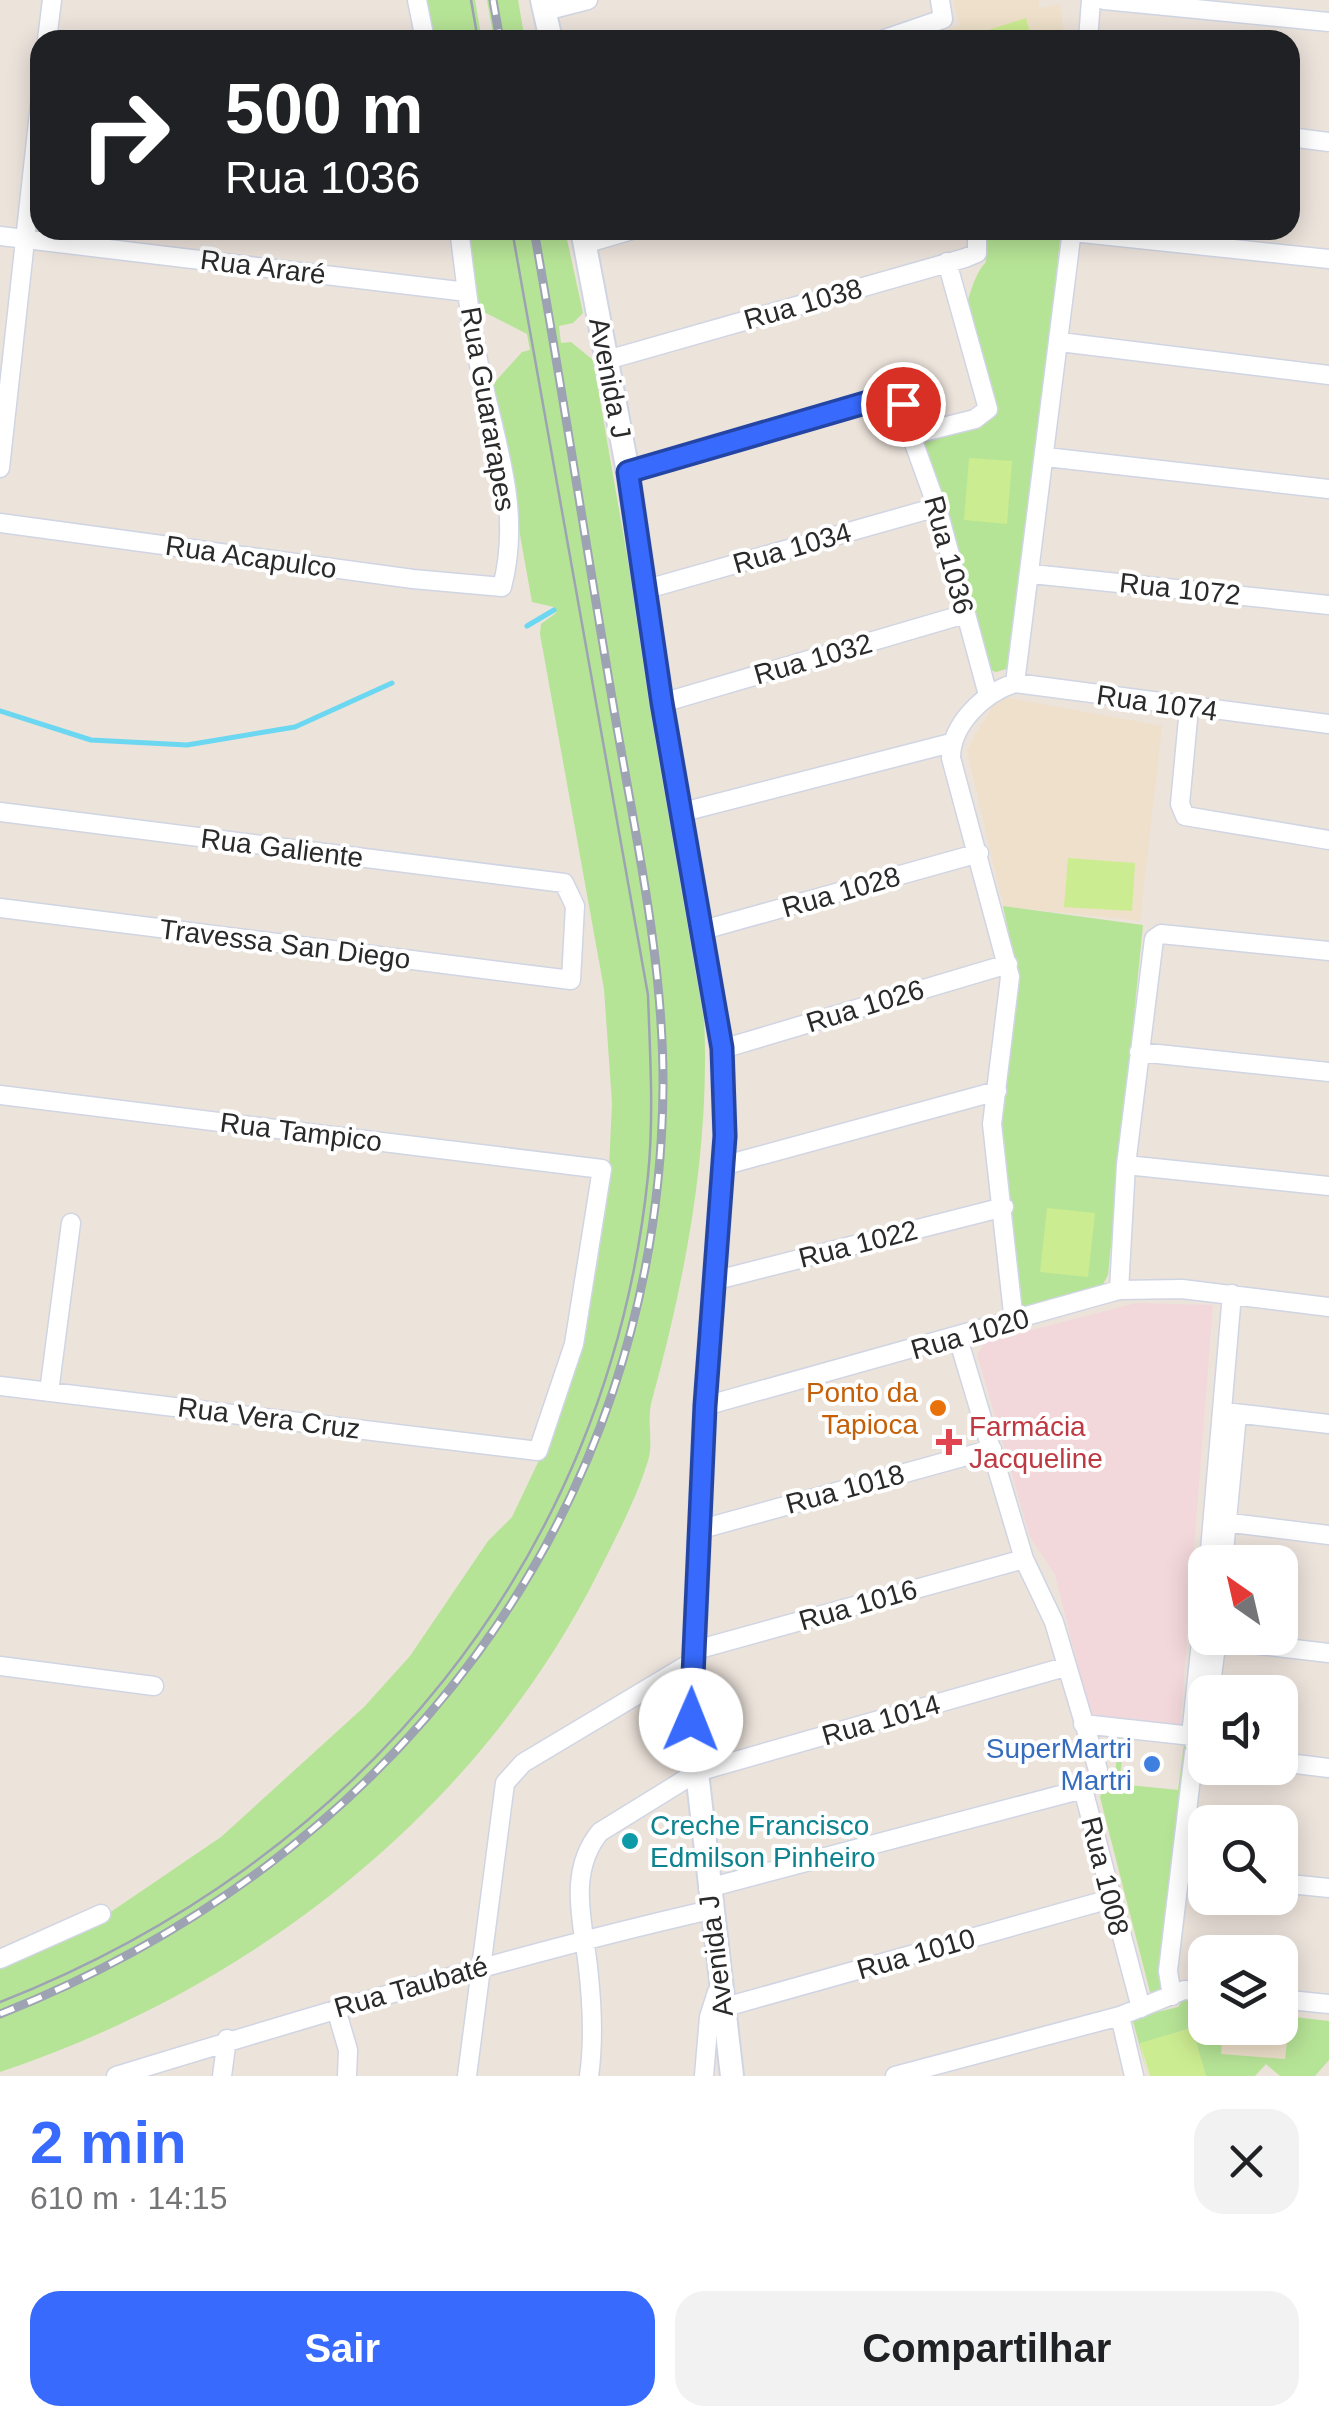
<!DOCTYPE html>
<html lang="pt">
<meta charset="utf-8">
<style>
:root{--surface:#fff;--page:#f2f2f2;--text:#202124;--muted:#757577;--accent:#376afd}
body{margin:0;font-family:Helvetica,sans-serif;background:var(--page);color:var(--text);height:100vh;display:flex;flex-direction:column;font-size:38px;white-space:nowrap}
*{box-sizing:border-box;margin:0}
p{font-size:32px;color:var(--muted)}
.icon{flex:none;width:55px;height:55px;fill:none;stroke:currentColor;stroke-width:2;stroke-linecap:round;stroke-linejoin:round}
.map{position:relative;height:2076px;overflow:hidden}
.panel{display:flex;flex-direction:column;background:var(--surface);flex:1}
.panel>*{flex:none}
.guide{position:absolute;left:30px;top:30px;width:1270px;height:210px;border-radius:30px;box-shadow:0 5px 25px #0003;background:#202124;color:#fff;overflow:hidden}
.needle{width:65px;rotate:326deg}
.controls{position:absolute;left:1188px;top:1545px;display:grid;gap:20px}
.controls a{display:grid;place-items:center;width:110px;height:110px;border-radius:20px;background:var(--surface);box-shadow:0 5px 25px #0003;font-size:50px}
.pin{position:absolute;display:grid;place-items:center;width:85px;height:85px;color:#fff;margin:-42px;border:5px solid #fff;border-radius:50%;box-shadow:0 2px 10px #0007}
.me{position:absolute;width:110px;margin:-55px;rotate:1deg;stroke-linejoin:round;filter:drop-shadow(0 0 8px #0008)}
.turn{display:flex;align-items:center;gap:35px;height:210px;padding:0 30px;font-size:45px}
.turn .icon{width:130px;height:130px;stroke-width:2.5}
.turn b{display:block;font-size:70px;line-height:85px}
.round{display:grid;place-items:center;flex:none;width:105px;height:105px;border-radius:30px;background:var(--page)}
.head{display:flex;align-items:center;justify-content:space-between;height:170px;padding:0 30px}
h1{font-size:60px;font-weight:600;line-height:75px;color:var(--accent)}
.primary-button{display:flex;gap:20px;margin-top:auto;padding:20px 30px}
.primary-button a{flex:1;height:115px;border-radius:30px;background:var(--accent);color:#fff;font-size:40px;font-weight:600;line-height:115px;text-align:center}
.primary-button a+a{background:var(--page);color:var(--text)}
.map>svg:first-child{display:block}
.education{fill:#eee0ca}
.medical{fill:#f3d8db}
.green{fill:#b6e496;fill-rule:evenodd}
.pitch{fill:#ccec91}
.lines{fill:none;stroke-linecap:round;stroke-linejoin:round}
.stream{stroke:#6bd7f1;stroke-width:5}
.street-casing{stroke:#d0d5e3;stroke-width:21}
.secondary-casing{stroke:#d0d5e3;stroke-width:26}
.street{stroke:#fff;stroke-width:18}
.secondary{stroke:#fff;stroke-width:22}
.tram{stroke:#9ea3b4;stroke-width:2.5}
.rail-casing{stroke:#9ea3b4;stroke-width:9}
.rail{stroke:#fff;stroke-width:5;stroke-dasharray:15;stroke-linecap:butt}
.route-casing{stroke:#2445a4;stroke-width:25}
.route{stroke:#376afd;stroke-width:18}
.food-dot{fill:#e8710a;stroke:#fff;stroke-width:4}
.health-dot{fill:#e0444e;stroke:#fff;stroke-width:4}
.shop-dot{fill:#3f7fe0;stroke:#fff;stroke-width:4}
.culture-dot{fill:#0f9aa8;stroke:#fff;stroke-width:4}
.labels{text-anchor:middle;dominant-baseline:central;stroke-width:8;stroke-linejoin:round;paint-order:stroke}
.street-label{font-size:28px;fill:#2a2a2a;stroke:#fff}
.food-label{font-size:28px;fill:#c56008;stroke:#fff;text-anchor:end}
.health-label{font-size:28px;fill:#be3a42;stroke:#fff;text-anchor:start}
.shop-label{font-size:28px;fill:#366cbe;stroke:#fff;text-anchor:end}
.culture-label{font-size:28px;fill:#0d838f;stroke:#fff;text-anchor:start}
</style>
<div class="map">
<svg width="1329" height="2076" viewBox="0 0 1329 2076">
<rect width="100%" height="100%" fill="#ece3db"/>
<path class="education" d="M953,0H1039V8L1060,4L1065,40H942L940,32L960,25Z
M998,696L1162,726L1140,921L1003,906L967,750Z
M1280,2006L1291,2007L1286,2059L1221,2054L1223,2028H1280Z"/>
<path class="medical" d="M1136,1303L1213,1305L1180,1728L1091,1719L1055,1575L1030,1537L977,1354L985,1342Z"/>
<path class="green" d="M424,0H475L482,40H431Z
M487,0H518L525,40H494Z
M466,230H565L583,313L573,323L559,326L561,343L571,342L593,360C617,498 641,636 665,774C677,844 696,915 702,986C714,1127 689,1265 652,1400C646,1420 654,1442 648,1461C636,1500 616,1537 598,1573C477,1813 252,1988 0,2072V1964L93,1924L221,1837L364,1707L410,1656L488,1541L512,1517L550,1437L579,1351L597,1267L608,1189L612,1103L604,989L540,634L541,624L556,613L554,607L532,602L493,384L522,352L530,350L527,334L480,310Z
M983,230H1061L1013,667L996,672L986,668L924,446L927,436L990,420L992,414L965,312C969,296 975,273 986,262Z
M1003,906L1143,925L1108,1275L1101,1288L1022,1309L1018,1306L999,1134L1017,971Z
M1119,1733L1188,1740L1167,1995L1151,1996L1100,1797L1103,1788H1114ZM1125,1737L1184,1744L1178,1790L1119,1784Z
M1187,1994L1205,1996V2028H1223L1221,2054L1285,2059L1290,2018L1280,2016V2004L1295,2006L1294,2017L1329,2021V2060L1315,2076H1280L1266,2064L1255,2076H1206L1191,2028L1140,2044L1148,2076L1132,2018L1178,2007Z"/>
<path class="pitch" d="M1026,18L1032,40H977L976,34Z
M969,458L1012,461L1007,524L964,520Z
M1068,858L1135,863L1132,911L1064,907Z
M1047,1208L1095,1213L1088,1277L1040,1272Z
M1192,2028L1206,2076H1150L1140,2043Z"/>
<g class="lines">
<path class="stream" d="M527,626L554,610
M0,711L91,740L187,745L295,727L392,683"/>
<g class="street-casing">
<path id="street" d="M417,0L425,40
M1104,0L1329,22
M545,11L588,0
M47,40L52,0
M882,40L943,19L940,0
M1088,40L1091,0
M1290,137L1329,142
M1072,232L1329,259
M0,236L467,292
M584,244L632,230
M1060,342L1329,375
M607,360L965,258L977,253V230
M915,434L975,419L988,409L947,262
M1046,457L1329,489
M0,468L40,104
M628,472L882,399H898L937,507L988,695
M0,523L413,579L502,587C523,507 493,437 478,360C469,317 465,273 459,230
M1032,574L1329,605
M647,589L937,507
M1015,683L1072,230
M662,703L965,614
M1189,708L1180,804L1185,816L1329,840
M0,812L564,883L575,906L571,980L0,908
M683,812L951,743
M703,930L979,853
M722,1049L1008,964
M1139,1052L1329,1072
M0,1095L602,1169L574,1344L538,1451L0,1386
M1126,1165L1329,1186
M722,1166L997,1091
M713,1281L1004,1207
M1119,1290L1126,1165L1154,939L1161,934L1329,951
M1014,1322L992,1124L1010,977L951,758C951,724 984,693 1015,683L1329,724
M958,1338L1024,1559L1054,1622L1098,1770L1096,1781L1083,1789L1141,2008
M49,1392L71,1223
M705,1406L1119,1290L1182,1289L1329,1307
M1225,1412L1329,1424
M1215,1521L1329,1535
M698,1530L992,1449
M1209,1562L1232,1294
M1223,1562L1237,1415
M1217,1640L1329,1653
M692,1651L1024,1559
M0,1666L154,1686
M1210,1692L1217,1638
M1083,1724L1201,1737
M1195,1746L1192,1726L1205,1604
M1280,1762L1329,1768
M1180,1872L1205,1875
M1280,1883L1329,1888
M708,1888L1083,1789
M0,1959L101,1914
M1172,1996L1168,1971L1194,1753L1205,1729
M1280,1999L1329,2004
M722,2008L1110,1899
M336,2009L348,2050L347,2076
M1120,2016L1134,2076
M116,2076C313,2016 509,1956 710,1910
M222,2076L227,2039
M467,2076L505,1783L523,1763L692,1662
M589,2076C594,2041 592,2002 588,1967C583,1922 567,1872 600,1832L697,1772L1065,1667
M704,2076L709,2017L717,1992
M895,2076L1120,2016L1184,1990L1205,1991"/>
</g>
<g class="secondary-casing">
<path id="secondary" d="M542,0L551,40
M582,230L628,472L662,703L722,1049L725,1136L705,1406L691,1720L732,2076"/>
</g>
<use href="#street" class="street"/>
<use href="#secondary" class="secondary"/>
<path class="tram" d="M471,0L478,40
M0,2002C357,1862 608,1562 648,1176C654,1115 650,1055 648,995L512,230"/>
<g class="rail-casing">
<path id="rail" d="M493,0L500,40
M0,2014C392,1860 659,1516 663,1088C664,959 634,830 613,704C586,546 562,388 534,230"/>
</g>
<use href="#rail" class="rail"/>
</g>
<g class="lines">
<g class="route-casing">
<path id="route" d="M691,1720L705,1406L725,1136L722,1048L662,703L628,472L882,398H898L903,404"/>
</g>
<use href="#route" class="route"/>
</g>
<circle class="food-dot" cx="938" cy="1408" r="10"/>
<path class="health-dot" d="M944 1427h10v10h10v10h-10v10h-10v-10h-10v-10h10z"/>
<circle class="shop-dot" cx="1152" cy="1764" r="10"/>
<circle class="culture-dot" cx="630" cy="1841" r="10"/>
<g class="labels">
<g class="street-label">
<text transform="translate(263 267) rotate(7)">Rua Araré</text>
<text transform="translate(803 304) rotate(-16)">Rua 1038</text>
<text transform="translate(610 378) rotate(79)">Avenida J</text>
<text transform="translate(488 409) rotate(80)">Rua Guararapes</text>
<text transform="translate(792 548) rotate(-16)">Rua 1034</text>
<text transform="translate(949 555) rotate(75)">Rua 1036</text>
<text transform="translate(251 557) rotate(8)">Rua Acapulco</text>
<text transform="translate(1180 589) rotate(6)">Rua 1072</text>
<text transform="translate(813 659) rotate(-16)">Rua 1032</text>
<text transform="translate(1157 703) rotate(8)">Rua 1074</text>
<text transform="translate(282 848) rotate(7)">Rua Galiente</text>
<text transform="translate(841 892) rotate(-16)">Rua 1028</text>
<text transform="translate(285 944) rotate(7)">Travessa San Diego</text>
<text transform="translate(865 1006) rotate(-17)">Rua 1026</text>
<text transform="translate(301 1132) rotate(7)">Rua Tampico</text>
<text transform="translate(858 1244) rotate(-14)">Rua 1022</text>
<text transform="translate(970 1334) rotate(-16)">Rua 1020</text>
<text transform="translate(269 1418) rotate(7)">Rua Vera Cruz</text>
<text transform="translate(845 1489) rotate(-15)">Rua 1018</text>
<text transform="translate(858 1605) rotate(-16)">Rua 1016</text>
<text transform="translate(881 1720) rotate(-16)">Rua 1014</text>
<text transform="translate(1105 1876) rotate(76)">Rua 1008</text>
<text transform="translate(916 1954) rotate(-16)">Rua 1010</text>
<text transform="translate(716 1956) rotate(-97)">Avenida J</text>
<text transform="translate(411 1987) rotate(-16)">Rua Taubaté</text>
</g>
<g class="food-label">
<text x="918" y="1392">Ponto da<tspan x="918" dy="32">Tapioca</tspan></text>
</g>
<g class="health-label">
<text x="969" y="1426">Farmácia<tspan x="969" dy="32">Jacqueline</tspan></text>
</g>
<g class="shop-label">
<text x="1132" y="1748">SuperMartri<tspan x="1132" dy="32">Martri</tspan></text>
</g>
<g class="culture-label">
<text x="650" y="1825">Creche Francisco<tspan x="650" dy="32">Edmilson Pinheiro</tspan></text>
</g>
</g>
</svg>
<div class="controls">
<a><svg class="needle" viewBox="-14 -14 28 28"><path d="M0-13l5 13h-10z" fill="#e53935"/><path d="M0 13l5-13h-10z" fill="#757577"/></svg></a>
<a><svg class="icon" aria-label="sound" viewBox="0 0 24 24"><path d="M4 9h4l5-4v14l-5-4H4zM17 9q2 3 0 6"/></svg></a>
<a><svg class="icon" aria-label="search" viewBox="0 0 24 24"><circle cx="10" cy="10" r="6"/><path d="M15 15l6 6"/></svg></a>
<a><svg class="icon" aria-label="layers" viewBox="0 0 24 24"><path d="M12 4l9 5-9 5-9-5zM3 14l9 5 9-5"/></svg></a>
</div>
<div class="pin" style="left:903px;top:404px;background:#d93025"><svg class="icon" aria-label="arrive" viewBox="0 0 24 24"><path d="M6 21V4h12l-3 4 3 4H6"/></svg></div>
<svg class="me" style="left:691px;top:1720px" viewBox="-20 -20 40 40"><circle r="19" fill="#fff"/><path d="M0-13L10 11 0 6-10 11z" fill="#376afd"/></svg>
<div class="guide">
<div class="turn"><svg class="icon" aria-label="right" viewBox="0 0 24 24"><path d="M7 20v-9h11M14 6l5 5-5 5"/></svg><div><b>500 m</b>Rua 1036</div></div>
</div>
</div>
<section class="panel">
<div class="head"><div><h1>2 min</h1><p>610 m · 14:15</p></div><a class="round"><svg class="icon" aria-label="close" viewBox="0 0 24 24"><path d="M6 6l12 12M18 6L6 18"/></svg></a></div>
<div class="primary-button"><a>Sair</a><a>Compartilhar</a></div>
</section>
